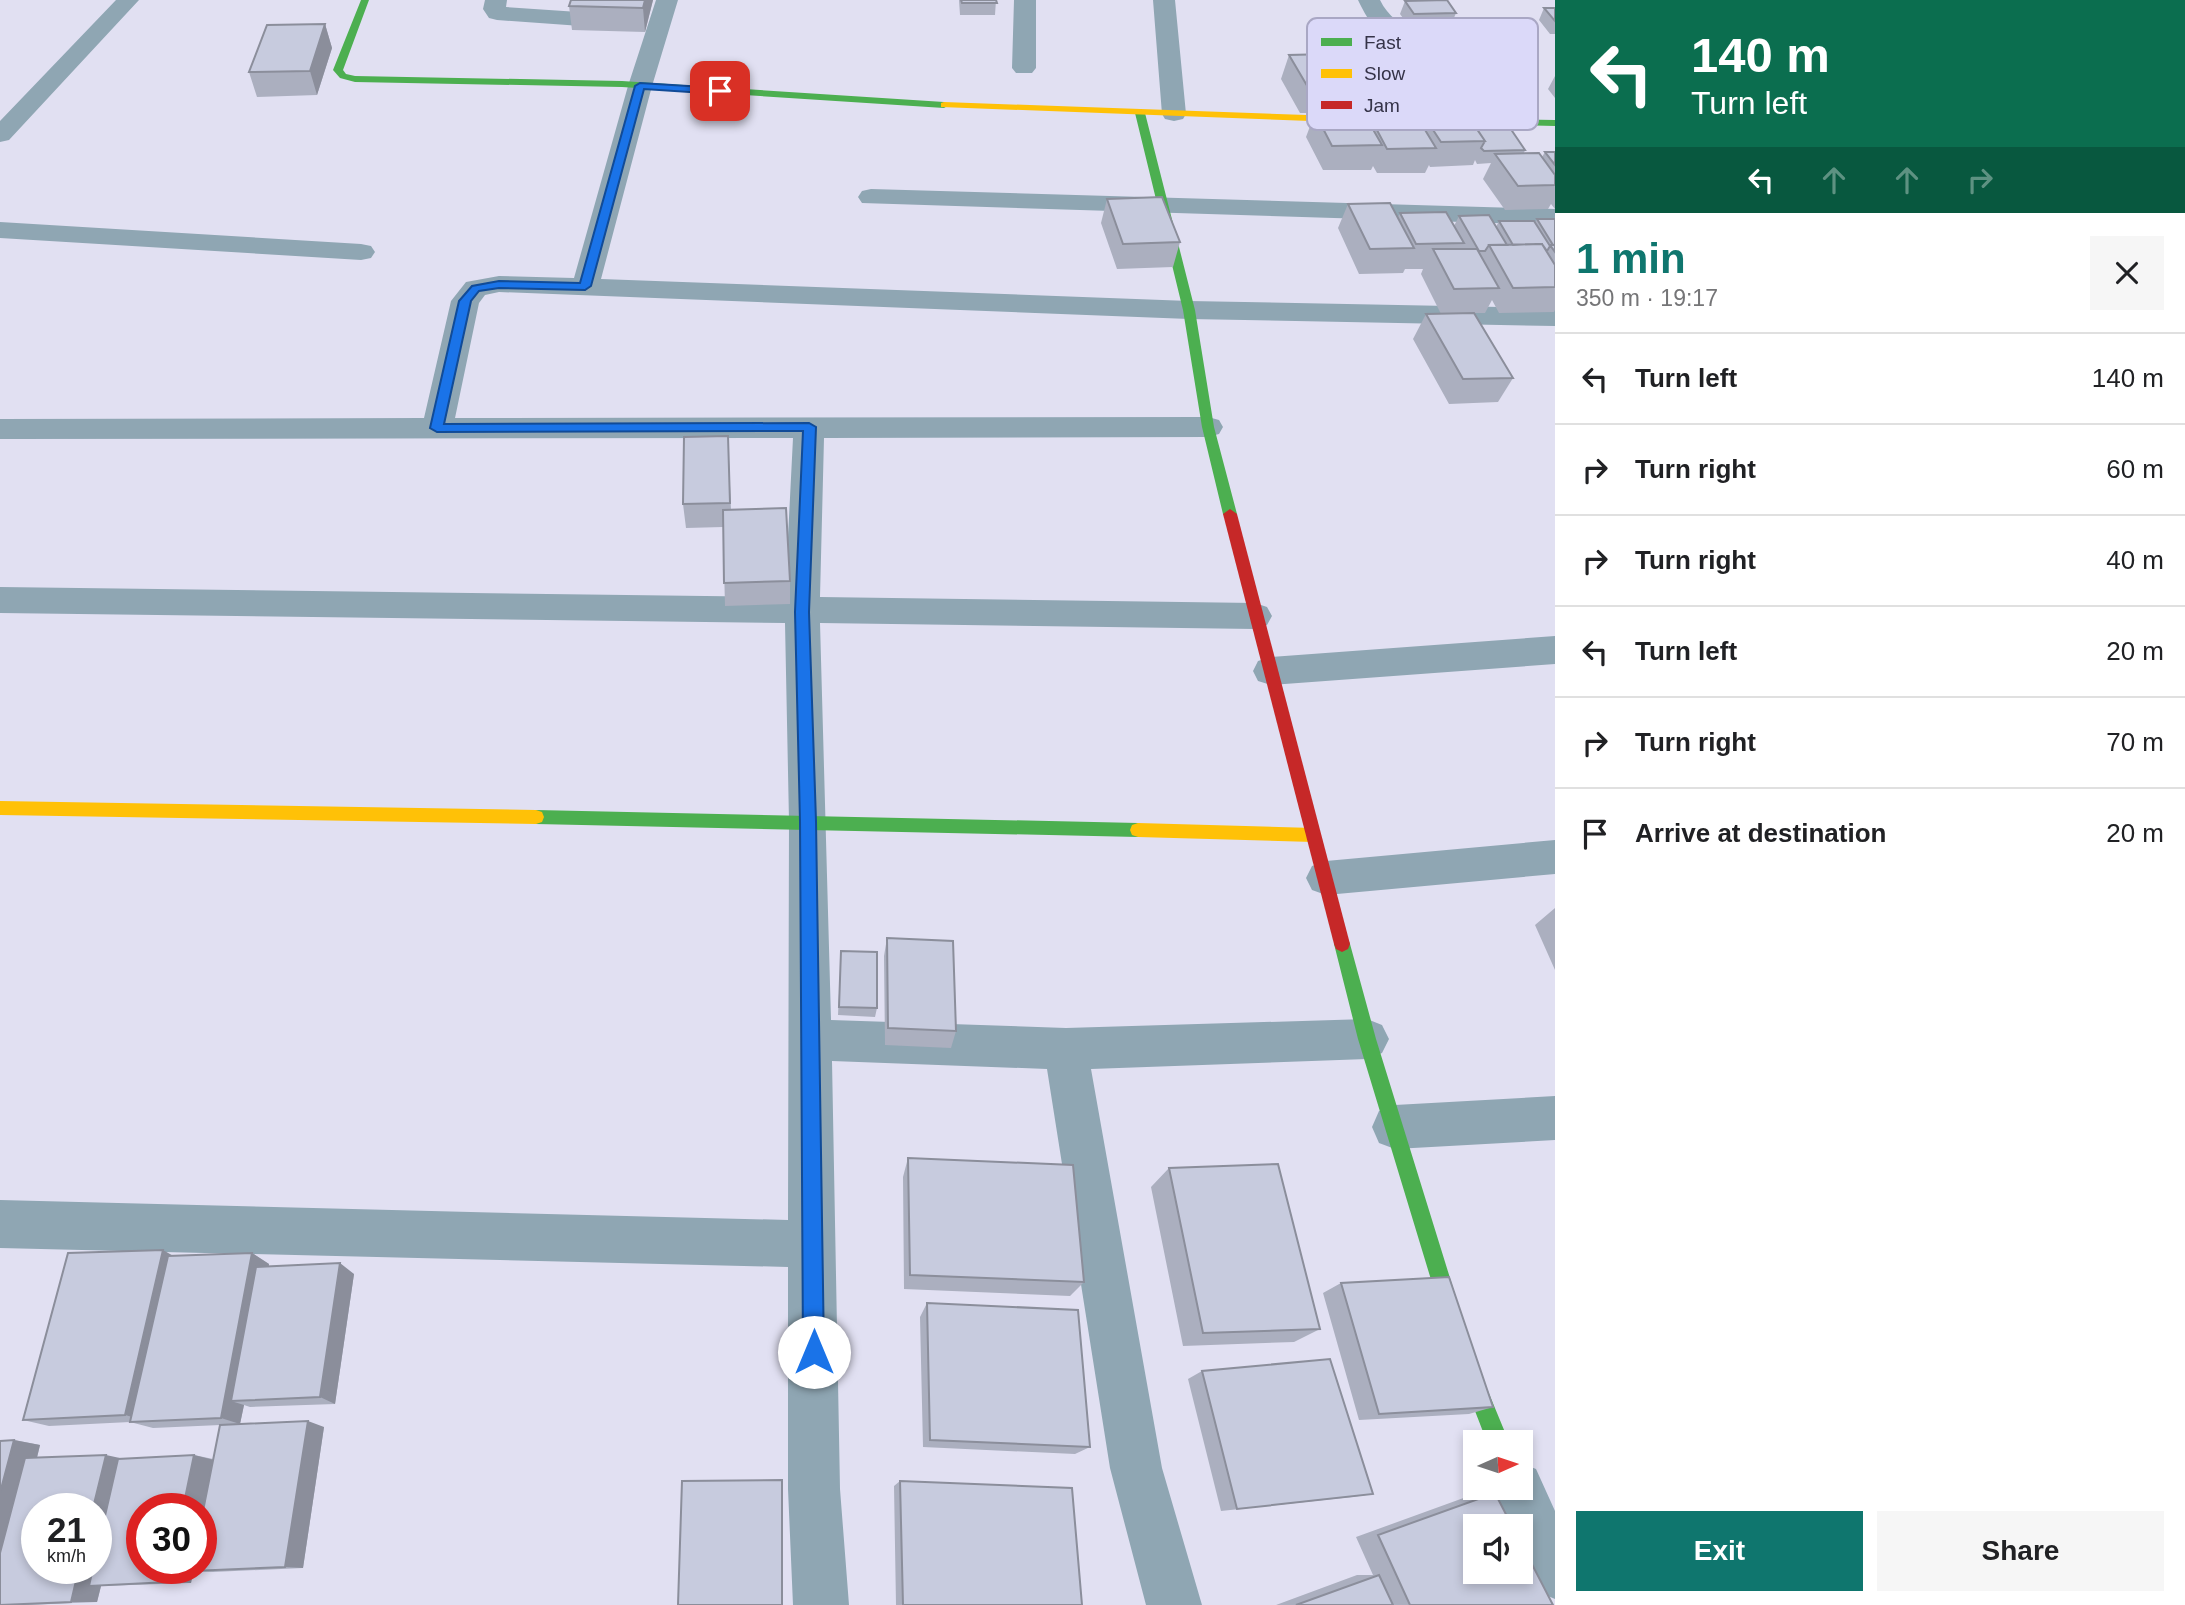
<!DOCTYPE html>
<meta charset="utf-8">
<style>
:root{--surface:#fff;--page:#f6f6f6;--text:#202124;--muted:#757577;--line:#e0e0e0;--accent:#0f766e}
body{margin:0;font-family:Helvetica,sans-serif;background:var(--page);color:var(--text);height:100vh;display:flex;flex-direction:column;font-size:26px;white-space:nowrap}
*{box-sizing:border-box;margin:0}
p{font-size:23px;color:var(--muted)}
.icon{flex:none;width:38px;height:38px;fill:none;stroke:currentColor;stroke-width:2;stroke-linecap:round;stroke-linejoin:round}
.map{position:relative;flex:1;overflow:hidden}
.drawer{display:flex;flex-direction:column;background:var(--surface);width:630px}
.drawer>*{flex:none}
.hud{background:#0b6e4f;color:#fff;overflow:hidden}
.needle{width:46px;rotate:87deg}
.tools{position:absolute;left:1463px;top:1430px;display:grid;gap:14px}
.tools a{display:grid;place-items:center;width:70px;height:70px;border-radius:0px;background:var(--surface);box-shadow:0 4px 10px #0003;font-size:35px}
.speed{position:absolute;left:21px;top:1493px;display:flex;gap:14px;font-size:35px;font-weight:700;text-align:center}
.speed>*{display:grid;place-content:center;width:91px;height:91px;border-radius:50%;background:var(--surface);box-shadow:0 4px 10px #0003;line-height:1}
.speed small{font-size:18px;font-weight:400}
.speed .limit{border:10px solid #d22;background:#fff;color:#111}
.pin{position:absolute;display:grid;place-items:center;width:60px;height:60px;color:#fff;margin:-30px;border-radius:14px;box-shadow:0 4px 10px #0006}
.me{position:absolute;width:77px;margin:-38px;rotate:0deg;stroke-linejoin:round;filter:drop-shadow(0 0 5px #0008)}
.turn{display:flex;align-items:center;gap:24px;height:147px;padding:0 21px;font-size:32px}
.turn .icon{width:91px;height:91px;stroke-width:2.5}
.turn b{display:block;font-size:49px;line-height:60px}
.lanes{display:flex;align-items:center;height:66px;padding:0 21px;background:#0003;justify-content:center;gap:35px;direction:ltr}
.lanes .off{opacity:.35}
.round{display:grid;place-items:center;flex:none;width:74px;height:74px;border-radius:0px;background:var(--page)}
.head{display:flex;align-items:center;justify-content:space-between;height:119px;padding:0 21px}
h1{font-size:42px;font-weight:700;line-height:52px;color:var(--accent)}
.cta{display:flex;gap:14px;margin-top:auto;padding:14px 21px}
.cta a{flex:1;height:80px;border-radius:0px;background:var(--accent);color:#fff;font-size:28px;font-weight:700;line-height:80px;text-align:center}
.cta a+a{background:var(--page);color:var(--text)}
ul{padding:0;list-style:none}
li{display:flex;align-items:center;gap:21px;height:91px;padding:0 21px;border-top:2px solid var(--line)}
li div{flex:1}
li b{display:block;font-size:26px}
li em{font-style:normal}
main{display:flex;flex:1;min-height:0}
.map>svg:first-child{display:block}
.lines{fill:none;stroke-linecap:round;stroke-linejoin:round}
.street{fill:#8fa6b3;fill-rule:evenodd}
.fast{fill:#4caf50;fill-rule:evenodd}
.slow{fill:#ffc107;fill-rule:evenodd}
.jam{fill:#c62828;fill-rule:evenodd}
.wall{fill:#abafbf}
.shaded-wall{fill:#8b8e9b}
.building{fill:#c7cbde;stroke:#8b8e9b;stroke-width:2}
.route{fill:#1a73e8;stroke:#114b97;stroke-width:2}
.key{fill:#dbd9f9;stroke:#a9a7c4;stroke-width:2}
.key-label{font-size:19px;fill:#353348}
</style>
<main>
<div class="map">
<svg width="1555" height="1605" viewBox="0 0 1555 1605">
<rect width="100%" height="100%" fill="#e1e0f2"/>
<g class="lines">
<path class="street" d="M116,0H139L9,140L0,142V121Z
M485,0H507L506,7L623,15L631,17L634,22L631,27L623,29L497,20L489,18L483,9Z
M656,0H678L652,86L601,279L1189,301L1555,308V326L1189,319L499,292L485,295L479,303L455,418L1208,417L1219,420L1223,427L1219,434L1208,437L824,438L820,597L1255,603L1267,607L1272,616L1267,625L1255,629L820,623L831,1020L1066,1028L1367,1019L1382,1025L1389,1039L1382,1053L1367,1059L1091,1069L1162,1468L1202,1605H1146L1110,1468L1047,1069L832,1061L840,1489L849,1605H793L788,1489V1267L0,1248V1200L788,1220L789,821L785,623L0,613V587L785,597L793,438L0,439V419L424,418L451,301L466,282L499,276L574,278L628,86Z
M1014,0H1036V68L1032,73H1016L1012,68Z
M1153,0H1175L1186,114L1183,119L1174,121L1165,119L1162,114Z
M1358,0H1380C1401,43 1456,35 1497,36L1505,38L1508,43L1505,48C1478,55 1403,48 1380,31C1369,23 1364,12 1358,0Z
M871,189L1555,209V225L862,203L858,197L862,191Z
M0,222L361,244L371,246L375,252L371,258L361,260L0,238Z
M1555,636V664L1271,685L1258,681L1253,671L1258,661L1271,657Z
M1555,840V874L1326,895L1312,890L1306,878L1312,866L1326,861Z
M1555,1096V1140L1395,1149L1379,1143L1372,1127L1379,1111L1395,1105Z
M1521,1463L1536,1469L1555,1511V1599L1536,1591L1521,1557V1526H1507L1491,1488H1521Z"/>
<path class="fast" d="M361,0H369L343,70L346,74L355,76L622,81L944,102L949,105L944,108L622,87L355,82L340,78L333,70Z
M1140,110L1145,113L1195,310L1214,427L1237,514L1230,519L1223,514L1202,427L1183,310L1135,113Z
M1421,118L1555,120V126L1417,123L1416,121Z
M536,810L1138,823L1144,825L1146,830L1144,835L1138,837L536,824L530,822L528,817L530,812Z
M1342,936L1348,939L1350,944L1376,1039L1476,1362L1509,1442H1487L1456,1362L1358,1039L1334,944L1336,939Z"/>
<path class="slow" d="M944,102L1364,117L1369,120L1364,123L941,107V103Z
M0,801L536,810L542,812L544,817L542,822L536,824L0,815Z
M1138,823L1313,828L1319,830L1321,835L1319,840L1313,842L1138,837L1132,835L1130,830L1132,825Z"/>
<path class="jam" d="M1230,509L1237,514L1350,944L1348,949L1342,952L1336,949L1334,944L1223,514Z"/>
</g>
<path class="wall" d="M571,0H653L645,32L572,30L569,6Z
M959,0H996L995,15H960Z
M1405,1L1456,13L1451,25L1409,26L1400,14Z
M1544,8H1555V34H1550L1539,20Z
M325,24L332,48L317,95L257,97L249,72Z
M1473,42L1537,67L1525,91L1501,92L1489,116H1468L1473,123L1525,150L1524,153L1542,157L1545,152H1555V209L1551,204L1548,209L1505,210L1483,179L1491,163L1477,164L1475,160L1473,165L1430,167L1429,165L1425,173H1377L1373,166L1371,170H1323L1306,137L1315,113H1300L1281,79L1289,55L1380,85L1375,97L1346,98L1340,112L1367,119L1369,115L1418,117L1420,110L1439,109L1424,86L1434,62L1464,61Z
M1555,76V98L1548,89Z
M1107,199L1180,242L1173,267L1117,269L1101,223Z
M1348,204L1398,217L1400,213L1454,226L1459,216L1496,227L1499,221L1535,222L1537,219H1555V310L1554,312L1499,313L1492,300L1485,313H1474L1513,378L1498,402L1449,404L1413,339L1426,314H1441L1421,274L1423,269H1405L1403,273L1359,274L1338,228Z
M728,436L731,510L790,581V604L725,606L723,527L686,528L683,504Z
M1555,908V970L1535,925Z
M887,938L956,1031L951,1048L885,1045L884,956Z
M841,951L877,1008L875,1017L838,1015Z
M908,1158L1084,1282L1070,1296L904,1289L903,1177Z
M1169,1168L1320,1329L1294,1342L1183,1346L1151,1187Z
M252,1253L269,1264V1266L354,1274L335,1404L250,1407L244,1405L240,1424L324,1427L303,1568L213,1572L193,1571L191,1583L101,1586L97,1602L28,1605H0L14,1440L40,1445L37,1458L125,1459L194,1455L213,1459L220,1425L153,1428L130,1422L49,1426L23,1420L173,1256Z
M1341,1283L1493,1407L1469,1414L1359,1420L1323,1293Z
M927,1303L1090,1447L1075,1454L923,1447L920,1317Z
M1202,1371L1373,1494L1352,1497L1221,1511L1188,1379Z
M900,1481L1082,1605H896L894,1486Z
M1495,1493L1553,1605H1276L1357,1575H1373L1356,1537L1469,1496Z"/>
<path class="shaded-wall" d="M645,0H653L645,32L643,8Z
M325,24L332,48L317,95L310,71Z
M163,1250L182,1261L147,1421L125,1415Z
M252,1253L269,1264L245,1400L231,1401L244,1405L240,1424L221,1418Z
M340,1263L354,1274L335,1404L320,1397Z
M308,1421L324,1427L303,1568L285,1567Z
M14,1440L40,1445L5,1586H0V1493Z
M106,1455L129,1460L101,1585L89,1586H101L97,1602H71L79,1568H96V1508H93Z
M194,1455L214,1460L201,1529V1508H183Z
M172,1568H194L191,1583L169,1582Z"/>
<path class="building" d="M571,0H645L643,8L569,6Z
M961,0H996L997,3H962Z
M1447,0L1456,13L1414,14L1405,1Z
M1544,8H1555V21Z
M325,24L310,71L249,72L267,25Z
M1329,54L1350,88L1309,89L1289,55Z
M1463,109L1485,141L1441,142L1420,110Z
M1363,112L1382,145L1332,146L1315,113Z
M1369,115H1416L1436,148L1387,149Z
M1506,122L1525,150L1484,151L1481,148L1485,141L1473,123Z
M1545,152H1555V165Z
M1539,153L1555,175V185L1518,186L1495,154Z
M1162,197L1180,242L1123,244L1107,199Z
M1390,203L1414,248L1370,249L1348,204Z
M1446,212L1464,243L1416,244L1400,213Z
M1489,215L1507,245H1489L1485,251H1479L1459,216Z
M1537,219H1555V245H1553Z
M1499,221H1534L1550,246L1547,251L1542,244L1513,245Z
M1542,244L1555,265V287L1513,288L1489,245Z
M1550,245H1555V252Z
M1433,249H1477L1499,288L1454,289Z
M1474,313L1513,378L1463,379L1426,314Z
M728,436L730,503L683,504L684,437Z
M786,508L790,581L724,583L723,510Z
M887,938L953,941L956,1031L888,1028Z
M841,951L877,952V1008L839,1007Z
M908,1158L1073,1165L1084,1282L910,1275Z
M1278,1164L1320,1329L1203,1333L1169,1168Z
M163,1250L125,1415L23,1420L68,1253Z
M252,1253L221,1418L130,1422L168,1256Z
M340,1263L320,1397L231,1401L256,1267Z
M1449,1277L1493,1407L1379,1414L1341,1283Z
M927,1303L1078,1310L1090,1447L930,1440Z
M1330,1359L1373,1494L1237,1509L1202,1371Z
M308,1421L285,1567L192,1571V1568H201V1521L220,1425Z
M14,1440L0,1493V1441Z
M106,1455L93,1508H37V1568H79L71,1602L0,1605V1553L25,1458Z
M194,1455L183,1508H142V1568H172L169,1582L89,1586L93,1568H96V1555L118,1459Z
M782,1480V1605H678L682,1481Z
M900,1481L1072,1488L1082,1605H903Z
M1495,1493L1512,1526H1475V1572H1521V1543L1553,1605H1410L1378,1535Z
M1379,1575L1393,1605H1296Z"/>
<path class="route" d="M640,83L720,88L725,91L720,94L644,89L591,286L585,290L499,288L479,291L471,301L444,424L809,423L816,427L809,612L816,821L824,1352L821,1360L814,1363L806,1360L803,1352L800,821L795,612L803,431L437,432L430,428L459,301L472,286L499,281L580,283L635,86Z"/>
<rect x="1307" y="18" width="231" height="112" rx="10" class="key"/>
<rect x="1321" y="38" width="31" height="8" fill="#4caf50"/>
<rect x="1321" y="69" width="31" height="9" fill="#ffc107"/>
<rect x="1321" y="101" width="31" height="8" fill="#c62828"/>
<g class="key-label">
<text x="1364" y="49">Fast</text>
<text x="1364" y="80">Slow</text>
<text x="1364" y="112">Jam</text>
</g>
</svg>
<div class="tools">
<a><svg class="needle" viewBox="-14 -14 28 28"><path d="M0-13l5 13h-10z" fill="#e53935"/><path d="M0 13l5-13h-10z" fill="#757577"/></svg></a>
<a><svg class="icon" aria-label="sound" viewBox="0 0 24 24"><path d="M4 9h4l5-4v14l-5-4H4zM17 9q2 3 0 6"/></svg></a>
</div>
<div class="speed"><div>21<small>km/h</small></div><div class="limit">30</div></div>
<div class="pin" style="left:720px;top:91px;background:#d93025"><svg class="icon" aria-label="arrive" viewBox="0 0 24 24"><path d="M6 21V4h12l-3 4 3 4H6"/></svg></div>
<svg class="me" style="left:814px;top:1352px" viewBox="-20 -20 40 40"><circle r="19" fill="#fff"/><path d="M0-13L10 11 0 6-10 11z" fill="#1a73e8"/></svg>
</div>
<section class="drawer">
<div class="hud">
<div class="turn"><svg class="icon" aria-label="left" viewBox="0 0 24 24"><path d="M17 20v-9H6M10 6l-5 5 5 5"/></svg><div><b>140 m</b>Turn left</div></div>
<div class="lanes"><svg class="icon" aria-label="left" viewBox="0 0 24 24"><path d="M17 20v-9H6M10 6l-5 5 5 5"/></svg><svg class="icon off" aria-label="ahead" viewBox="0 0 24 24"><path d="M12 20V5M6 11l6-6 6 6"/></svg><svg class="icon off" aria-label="ahead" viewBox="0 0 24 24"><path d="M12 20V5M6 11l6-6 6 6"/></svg><svg class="icon off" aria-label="right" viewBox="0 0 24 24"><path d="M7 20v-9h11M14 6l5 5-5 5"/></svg></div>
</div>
<div class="head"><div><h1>1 min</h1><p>350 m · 19:17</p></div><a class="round"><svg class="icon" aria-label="close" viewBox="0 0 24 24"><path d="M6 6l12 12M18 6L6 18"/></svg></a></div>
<ul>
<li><svg class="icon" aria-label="left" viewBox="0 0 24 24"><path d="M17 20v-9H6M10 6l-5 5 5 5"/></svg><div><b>Turn left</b></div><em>140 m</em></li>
<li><svg class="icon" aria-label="right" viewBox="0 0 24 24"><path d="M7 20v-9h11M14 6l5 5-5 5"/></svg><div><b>Turn right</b></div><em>60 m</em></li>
<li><svg class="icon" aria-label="right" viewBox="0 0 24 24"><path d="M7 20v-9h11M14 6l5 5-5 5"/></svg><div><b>Turn right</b></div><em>40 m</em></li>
<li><svg class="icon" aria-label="left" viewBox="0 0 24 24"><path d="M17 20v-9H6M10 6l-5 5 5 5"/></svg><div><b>Turn left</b></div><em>20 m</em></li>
<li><svg class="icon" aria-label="right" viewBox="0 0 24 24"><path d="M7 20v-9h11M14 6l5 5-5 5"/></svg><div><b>Turn right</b></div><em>70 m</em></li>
<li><svg class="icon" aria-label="arrive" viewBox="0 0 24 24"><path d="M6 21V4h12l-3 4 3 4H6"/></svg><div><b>Arrive at destination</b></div><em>20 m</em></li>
</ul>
<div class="cta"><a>Exit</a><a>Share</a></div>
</section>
</main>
